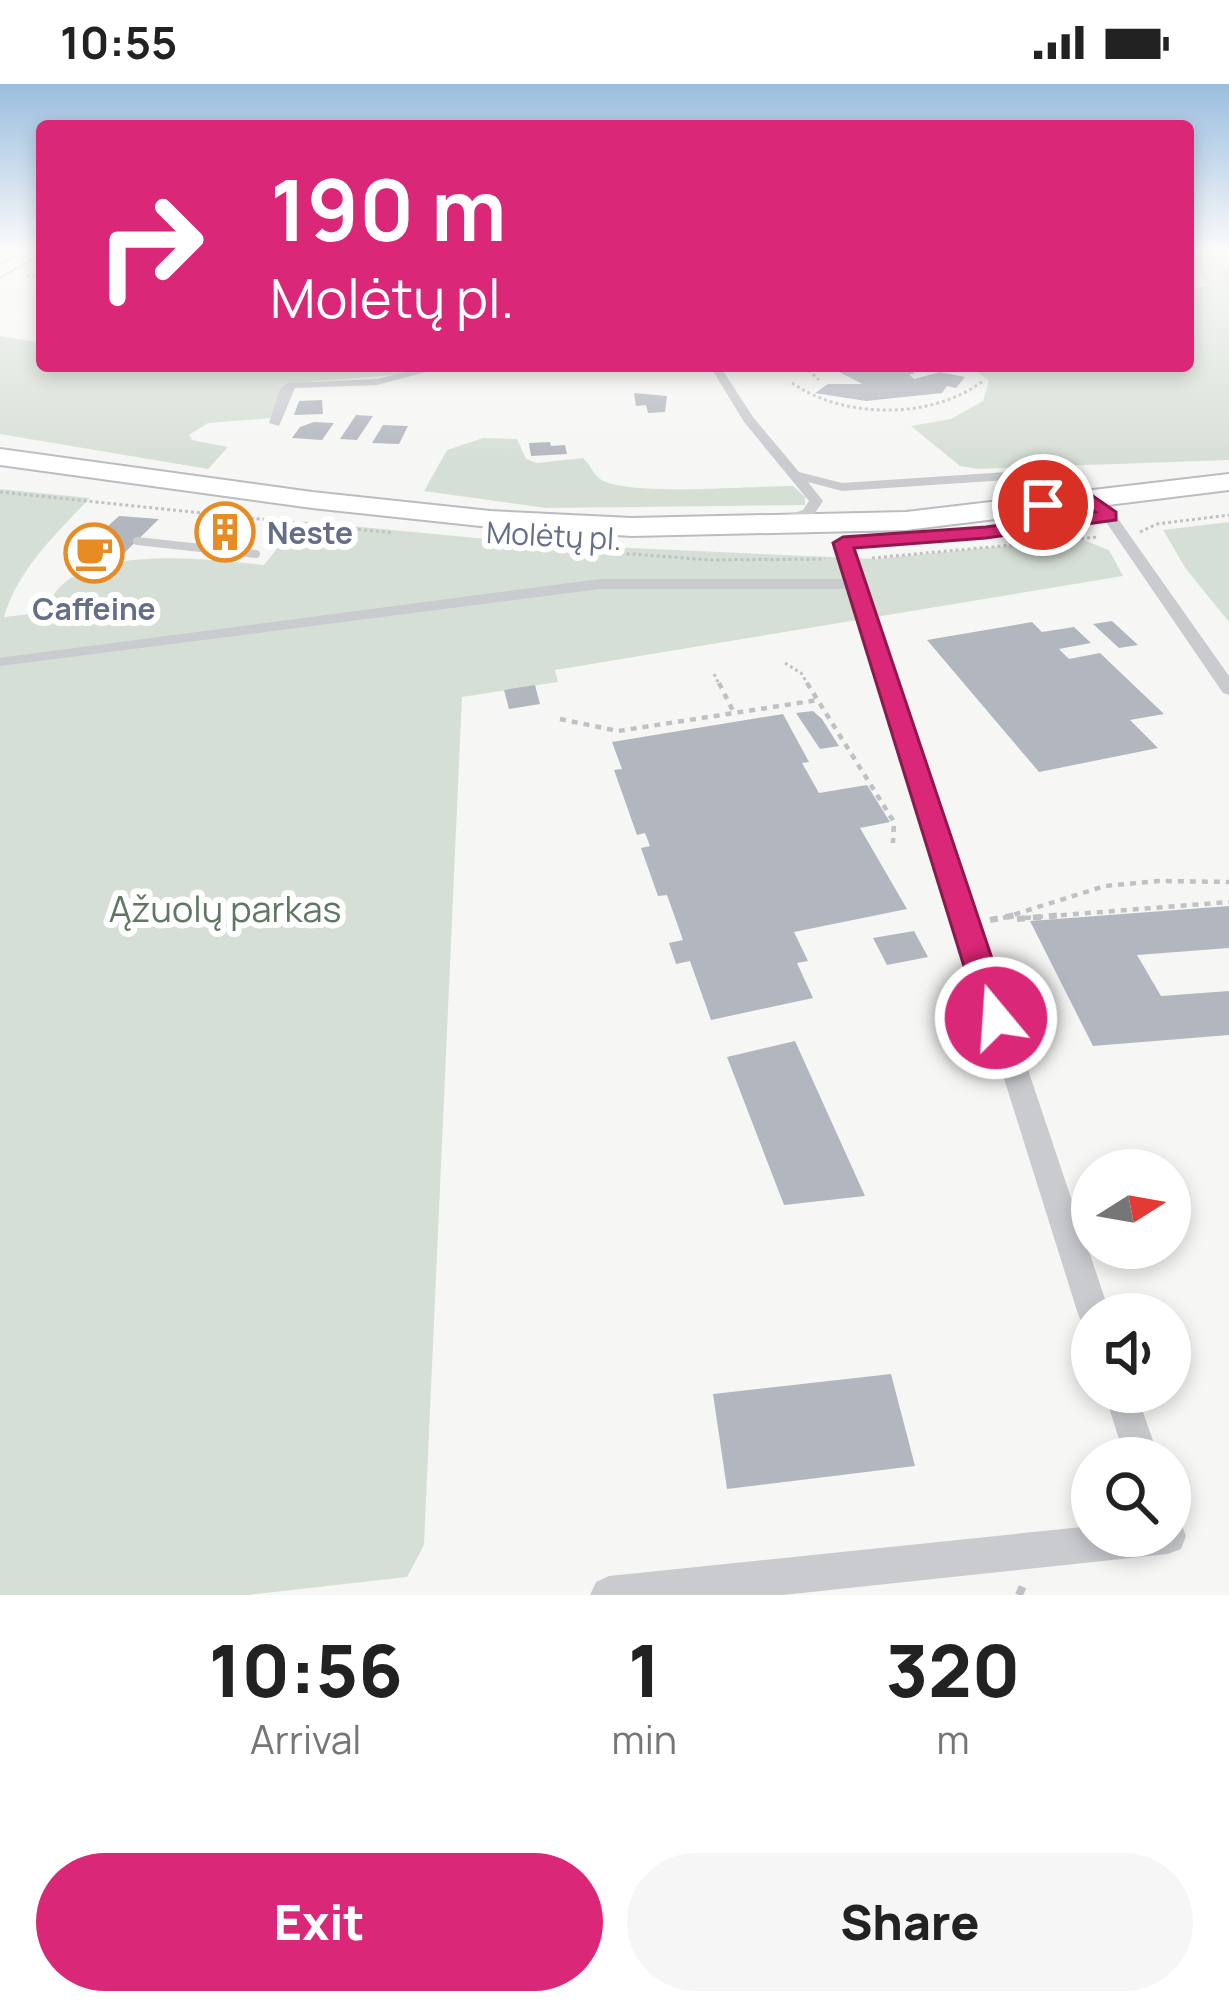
<!DOCTYPE html>
<meta charset="utf-8">
<style>
:root{--surface:#fff;--page:#f6f6f6;--text:#222;--muted:#767676;--accent:#db2777}
body{margin:0;font-family:Manrope,sans-serif;background:var(--page);color:var(--text);height:100vh;display:flex;flex-direction:column;font-size:45px;white-space:nowrap}
*{box-sizing:border-box;margin:0}
p{font-size:39px;color:var(--muted)}
.icon{flex:none;width:66px;height:66px;fill:none;stroke:currentColor;stroke-width:2;stroke-linecap:round;stroke-linejoin:round}
.map{position:relative;height:1511px;overflow:hidden}
.details{display:flex;flex-direction:column;background:var(--surface);flex:1}
.details>*{flex:none}
.guide{position:absolute;left:36px;top:36px;width:1158px;height:252px;border-radius:12px;box-shadow:0 6px 18px #0003;background:#db2777;color:#fff;overflow:hidden}
.needle{width:78px;rotate:79deg}
.fabs{position:absolute;left:1071px;top:1065px;display:grid;gap:24px}
.fabs a{display:grid;place-items:center;width:120px;height:120px;border-radius:50%;background:var(--surface);box-shadow:0 6px 18px #0003;font-size:60px}
.pin{position:absolute;display:grid;place-items:center;width:102px;height:102px;color:#fff;margin:-51px;border:6px solid #fff;border-radius:50%;box-shadow:0 3px 12px #0007}
.me{position:absolute;width:132px;margin:-66px;rotate:342deg;stroke-linejoin:round;filter:drop-shadow(0 0 9px #0008)}
.turn{display:flex;align-items:center;gap:42px;height:252px;padding:0 36px;font-size:54px}
.turn .icon{width:156px;height:156px;stroke-width:2.5}
.turn b{display:block;font-size:84px;line-height:102px}
.eta{display:flex;justify-content:space-evenly;align-items:center;height:204px;text-align:center}
.eta b{font-size:72px;font-weight:800;line-height:84px}
.primary-button{display:flex;gap:24px;margin-top:auto;padding:24px 36px}
.primary-button a{flex:1;height:138px;border-radius:72px;background:var(--accent);color:#fff;font-size:48px;font-weight:800;line-height:138px;text-align:center}
.primary-button a+a{background:var(--page);color:var(--text)}
.status{display:flex;justify-content:space-between;align-items:center;height:84px;padding:0 60px;background:var(--surface);direction:ltr}
.status svg{height:33px;fill:currentColor}
.map>svg:first-child{display:block}
.green{fill:#d6dfd5}
.building{fill:#b2b6be}
.lines{fill:none;stroke-linecap:round;stroke-linejoin:round}
.secondary-casing{stroke:#bbbdc3;stroke-width:5}
.highway-casing{stroke:#bbbcc0;stroke-width:4}
.path-far3{stroke:#c0c1c4;stroke-width:3;stroke-dasharray:3 3;stroke-linecap:butt}
.path-far2{stroke:#c0c1c4;stroke-width:4.5;stroke-dasharray:6 6;stroke-linecap:butt}
.path-far1{stroke:#c0c1c4;stroke-width:6;stroke-dasharray:8 8;stroke-linecap:butt}
.path{stroke:#c0c1c4;stroke-width:8;stroke-dasharray:9 9;stroke-linecap:butt}
.lane{stroke:#c9cbcf;stroke-width:8}
.street{fill:#c9cbcf;fill-rule:evenodd}
.secondary{fill:#fff;fill-rule:evenodd}
.highway{fill:#fff;fill-rule:evenodd}
.route{fill:#db2777;stroke:#8e194d;stroke-width:3}
.labels{text-anchor:middle;dominant-baseline:central;stroke-width:12;stroke-linejoin:round;paint-order:stroke}
.far-poi-label{font-size:30px;font-weight:bold;fill:#656e86;stroke:#fff;text-anchor:start}
.far-street-label{font-size:30px;fill:#656e86;stroke:#fff}
.park-label{font-size:36px;fill:#607863;stroke:#fff}
</style>
<div class="status"><b>10:55</b><svg viewBox="0 0 49 12"><path d="M0 12V9h3v3zM5 12V6h3v6zM10 12V3h3v9zM15 12V0h3v12zM26 1h20v11H26zM47 4h2v5h-2z"/></svg></div>
<div class="map">
<svg width="1229" height="1511" viewBox="0 0 1229 1511">
<rect width="100%" height="100%" fill="#f6f7f4"/>
<path class="green" d="M1188,168H1229V376L977,385L960,382L911,342L951,335L983,317L989,297L971,282H1188V206L1206,202Z
M0,252L42,259V282H425L394,291L293,299L283,303L272,334L208,339L189,351L192,356L228,363L208,385L0,350Z
M483,354L517,355L526,375L537,379L583,374C590,380 592,389 600,395C626,413 755,402 793,402L805,413V421L546,424L424,407L447,366Z
M0,405L90,414C56,450 18,485 4,533L39,529C47,520 55,507 64,499C110,463 210,475 264,481L299,437L540,460L875,475L1081,455L1109,466L1123,492L555,586L558,598L462,613L424,1461L407,1493L248,1511H0Z
M1229,438V538L1186,485L1163,446Z"/>
<path class="building" d="M828,282H906L915,290H909L914,295L940,288L965,293L956,304L947,302L942,309L866,317L815,309L828,300H862Z
M634,309L667,312L665,328L648,329L646,321L636,322Z
M322,316L323,330L294,331L299,317Z
M356,331L373,332L357,356L340,355Z
M314,338L334,339L322,356L292,354L300,343Z
M383,341L408,342L399,360L372,359Z
M550,358L551,362L565,361L567,370L531,372L529,359Z
M119,432L159,435L112,481L70,477Z
M1112,537L1138,561L1119,564L1093,540Z
M1032,538L1042,548L1074,543L1091,559L1059,565L1069,575L1100,569L1164,630L1130,636L1158,664L1039,688L927,556Z
M535,601L540,620L509,625L504,606Z
M813,627L822,635L839,662L820,665L796,629Z
M783,630L809,678L802,679L819,709L867,701L890,738L860,744L907,825L794,848L808,877L797,879L813,914L711,936L690,877L676,880L669,859L683,856L667,811L658,812L641,764L650,762L645,749L637,751L614,686L622,685L612,658Z
M1229,822V864L1137,871L1161,912L1229,907V951L1093,962L1030,837Z
M914,847L928,873L887,881L873,854Z
M795,957L865,1112L784,1121L727,973Z
M891,1290L915,1382L727,1405L713,1310Z"/>
<g class="lines">
<g class="secondary-casing">
<path id="secondary" d="M27,168L42,169L0,192V182Z"/>
</g>
<g class="highway-casing">
<path id="highway" d="M0,365L312,408L490,427L632,434L906,428L1229,390V406L906,446L632,452L490,443L312,424L0,381Z"/>
</g>
<path class="path-far3" d="M27,192L42,193
M804,282L819,296
M792,299C844,335 932,336 983,297
M0,408L394,449
M1140,448L1157,440L1229,431
M513,461L710,476L825,475
M872,474L1099,453
M785,579L801,589L809,602
M714,590L720,602"/>
<path class="path-far2" d="M719,599L734,629
M807,599L894,738L893,759
M560,635L618,647L818,616
M1003,834L1105,802L1158,797L1229,798
M1025,834L1229,818"/>
<path class="path-far1" d="M1017,835L1063,831
M990,836L1016,831"/>
<path class="path" d="M1019,1511L1025,1497"/>
<path class="lane" d="M76,450L97,452
M137,457L256,470"/>
<path class="street" d="M34,168H42V171L35,170Z
M430,282H449L377,301L295,304L279,342L269,339L280,305L288,299L377,295Z
M710,282H720L753,333L799,388L842,399L1035,386L1072,394L1114,429L1229,592V611L1223,609L1104,435L1063,400L1035,394L842,407L808,398L823,417L813,432L774,441V435L803,426L809,417L744,338Z
M838,456L850,459L865,500L1110,1230H1092V1245L1083,1241L1078,1230L850,505H600L0,582V574L6,573L600,495H847L836,459Z
M1104,1308H1136L1159,1374H1125Z
M1170,1435L1181,1439L1186,1452L1181,1465L1168,1470L783,1511H590L596,1498L609,1492L1092,1442V1452H1170Z"/>
<use href="#secondary" class="secondary"/>
<use href="#highway" class="highway"/>
</g>
<linearGradient id="sky" x2="0" y2="1"><stop stop-color="#9abddf"/><stop offset="0.44" stop-color="#fbfbfa"/><stop offset="1" stop-color="#fbfbfa" stop-opacity="0"/></linearGradient>
<rect width="1229" height="379" fill="url(#sky)"/>
<path class="route" d="M1090,410L1116,428V436L986,454L854,464L1012,934L1007,944L996,948L984,944L980,934L833,459L843,453L986,443L1095,428L1086,421L1043,426L1034,421Z"/>
<defs>
<g id="building-ring" transform="scale(3)"><circle r="9.5" fill="#fff" stroke="#e78b24" stroke-width="1.5"/><path d="M-4-6H4V6H1V3H-1V6H-4ZM-2.5-4.3h1.7v1.8h-1.7ZM.8-4.3h1.7v1.8H.8ZM-2.5-1h1.7V.8h-1.7ZM.8-1h1.7V.8H.8Z" fill="#e78b24"/></g>
<g id="cafe-ring" transform="scale(3)"><circle r="9.5" fill="#fff" stroke="#e78b24" stroke-width="1.5"/><path d="M-5.5-4.5H6V0H3Q3 3.5 0 3.5H-2.5Q-5.5 3.5-5.5 0ZM3-3.2v2h1.7v-2ZM-6 4.5H4V6H-6Z" fill="#e78b24"/></g>
</defs>
<g fill-rule="evenodd">
<use href="#building-ring" x="225" y="448"/>
<use href="#cafe-ring" x="94" y="469"/>
</g>
<g class="labels">
<g class="far-poi-label">
<text x="267" y="448">Neste</text>
<text x="94" y="524" text-anchor="middle">Caffeine</text>
</g>
<g class="far-street-label">
<text transform="translate(554 451) rotate(3)">Molėtų pl.</text>
</g>
<g class="park-label">
<text x="225" y="824">Ąžuolų parkas</text>
</g>
</g>
</svg>
<div class="fabs">
<a><svg class="needle" viewBox="-14 -14 28 28"><path d="M0-13l5 13h-10z" fill="#e53935"/><path d="M0 13l5-13h-10z" fill="#767676"/></svg></a>
<a><svg class="icon" aria-label="sound" viewBox="0 0 24 24"><path d="M4 9h4l5-4v14l-5-4H4zM17 9q2 3 0 6"/></svg></a>
<a><svg class="icon" aria-label="search" viewBox="0 0 24 24"><circle cx="10" cy="10" r="6"/><path d="M15 15l6 6"/></svg></a>
</div>
<div class="pin" style="left:1043px;top:421px;background:#d93025"><svg class="icon" aria-label="arrive" viewBox="0 0 24 24"><path d="M6 21V4h12l-3 4 3 4H6"/></svg></div>
<svg class="me" style="left:996px;top:934px" viewBox="-20 -20 40 40"><circle r="17" fill="#db2777" stroke="#fff" stroke-width="3"/><path d="M0-11L8 9 0 5-8 9z" fill="#fff"/></svg>
<div class="guide">
<div class="turn"><svg class="icon" aria-label="right" viewBox="0 0 24 24"><path d="M7 20v-9h11M14 6l5 5-5 5"/></svg><div><b>190 m</b>Molėtų pl.</div></div>
</div>
</div>
<section class="details">
<div class="eta">
<div><b>10:56</b><p>Arrival</p></div>
<div><b>1</b><p>min</p></div>
<div><b>320</b><p>m</p></div>
</div>
<div class="primary-button"><a>Exit</a><a>Share</a></div>
</section>
